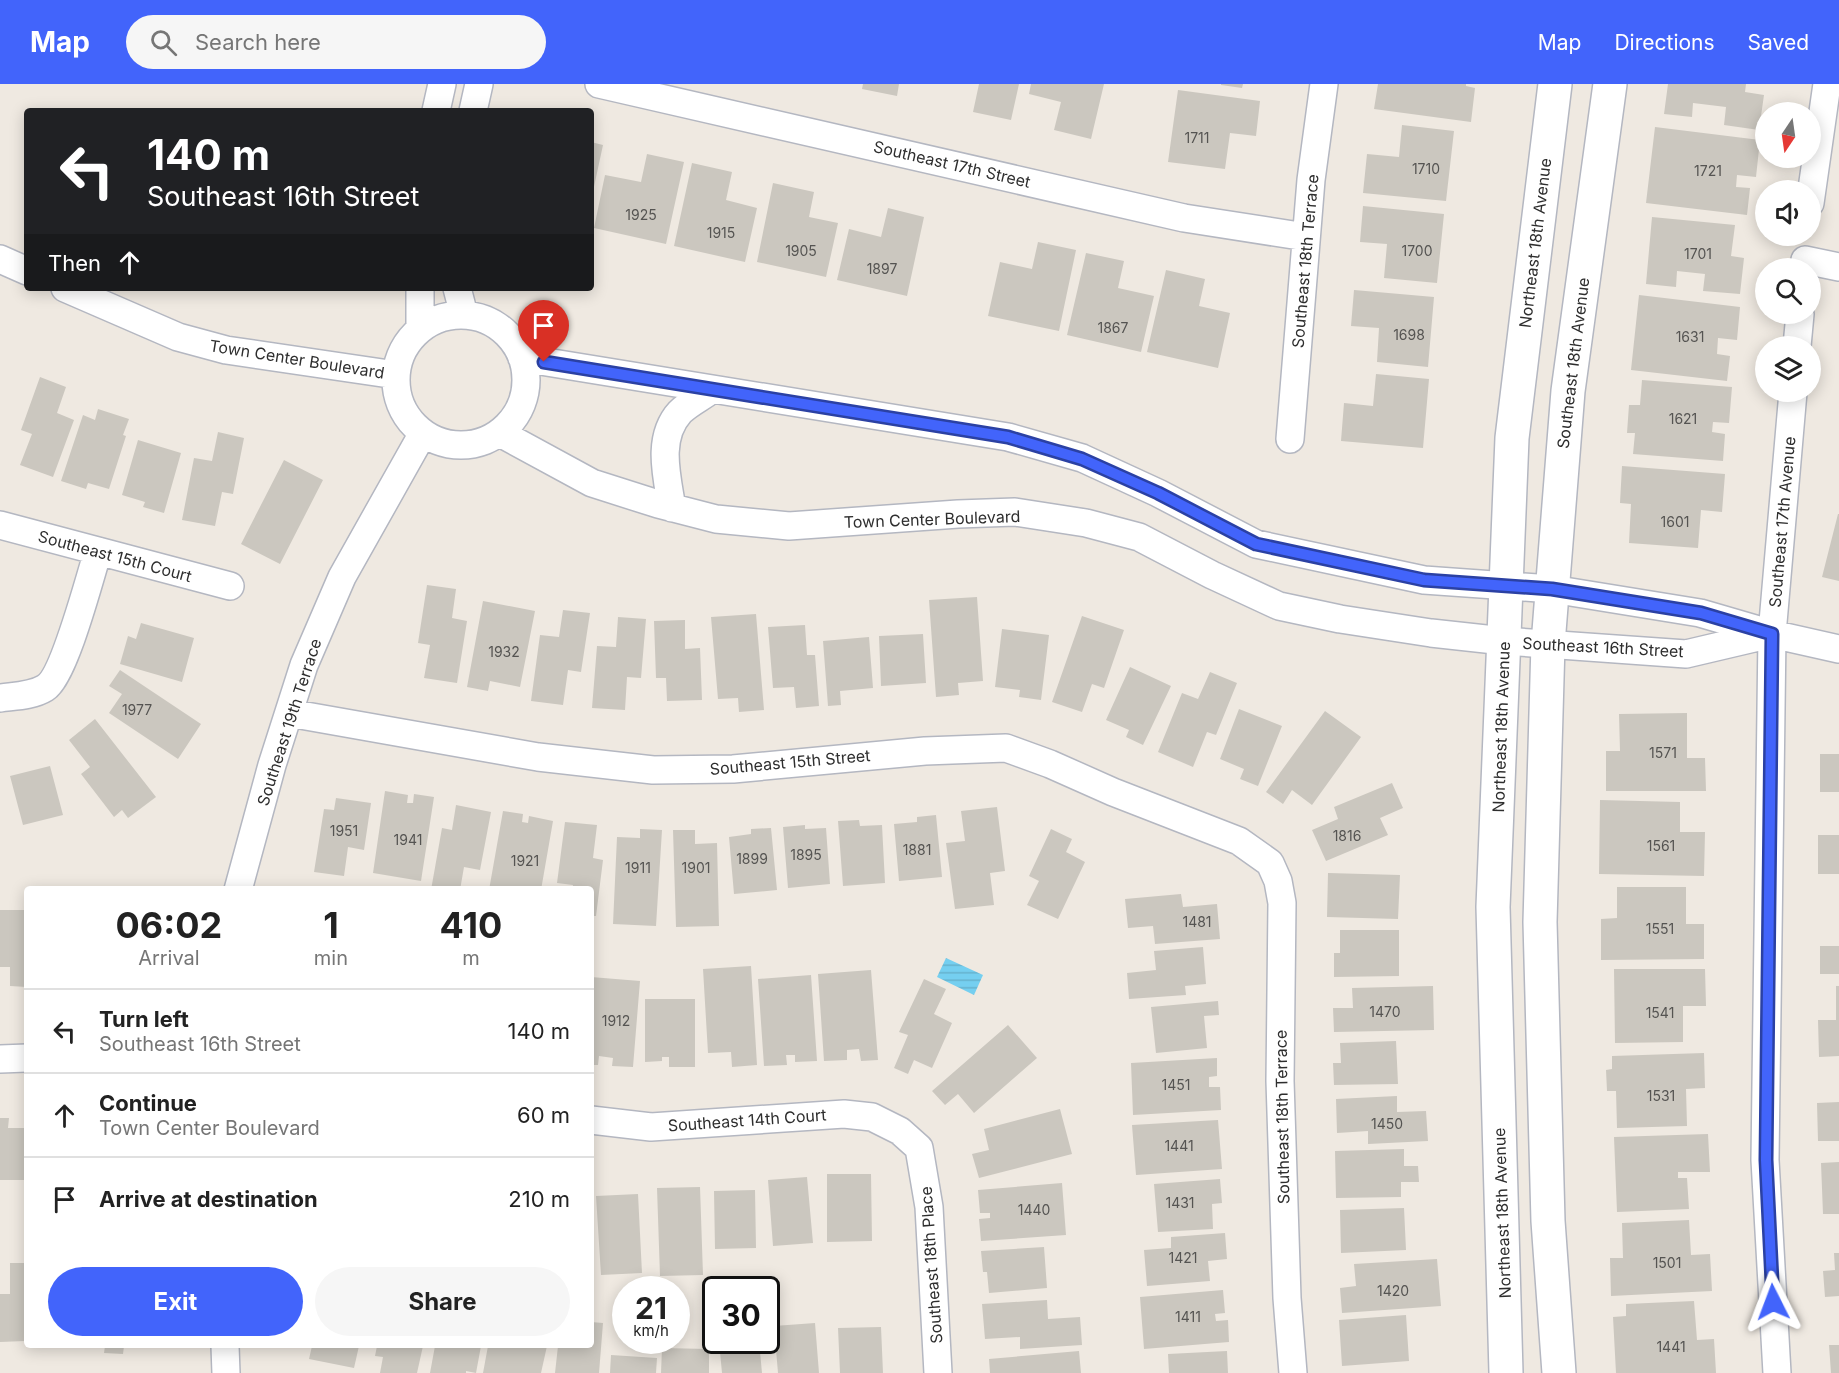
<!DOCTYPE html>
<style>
:root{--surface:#fff;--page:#f6f6f6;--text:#222;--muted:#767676;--line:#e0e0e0;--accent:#4264fb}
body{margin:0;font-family:Inter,sans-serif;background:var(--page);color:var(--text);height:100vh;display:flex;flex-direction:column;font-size:22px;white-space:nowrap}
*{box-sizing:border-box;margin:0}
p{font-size:20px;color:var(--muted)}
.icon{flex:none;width:33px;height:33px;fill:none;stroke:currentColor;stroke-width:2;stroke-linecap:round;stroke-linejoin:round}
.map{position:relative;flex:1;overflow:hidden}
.drawer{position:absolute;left:24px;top:802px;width:570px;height:462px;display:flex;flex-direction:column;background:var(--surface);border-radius:6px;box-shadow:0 3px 15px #0003}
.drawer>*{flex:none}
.guide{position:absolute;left:24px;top:24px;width:570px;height:183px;border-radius:6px;box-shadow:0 3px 15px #0003;background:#202124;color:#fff;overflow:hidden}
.needle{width:39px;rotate:193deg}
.controls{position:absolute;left:1755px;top:18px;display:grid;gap:12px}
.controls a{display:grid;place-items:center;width:66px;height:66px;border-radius:50%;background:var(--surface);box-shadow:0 3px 15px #0003;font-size:30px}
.speed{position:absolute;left:612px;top:1192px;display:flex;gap:12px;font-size:30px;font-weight:700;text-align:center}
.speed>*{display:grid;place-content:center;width:78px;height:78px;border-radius:50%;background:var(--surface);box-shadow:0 3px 15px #0003;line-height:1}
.speed small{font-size:15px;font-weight:400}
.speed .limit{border:3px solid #111;border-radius:9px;background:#fff;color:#111}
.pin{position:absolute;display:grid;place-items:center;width:51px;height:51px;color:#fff;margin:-62px -26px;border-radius:50% 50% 50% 0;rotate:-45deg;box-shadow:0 0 6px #0007}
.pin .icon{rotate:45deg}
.me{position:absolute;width:66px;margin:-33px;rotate:357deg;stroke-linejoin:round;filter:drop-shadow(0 0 4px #0008)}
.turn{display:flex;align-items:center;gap:21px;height:126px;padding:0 24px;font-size:27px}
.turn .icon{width:78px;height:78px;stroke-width:2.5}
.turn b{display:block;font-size:42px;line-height:51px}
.then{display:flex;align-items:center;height:57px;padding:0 24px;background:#0003;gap:12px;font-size:22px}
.eta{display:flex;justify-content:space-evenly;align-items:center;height:102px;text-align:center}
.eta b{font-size:36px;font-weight:700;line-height:42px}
.primary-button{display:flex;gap:12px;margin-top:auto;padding:12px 24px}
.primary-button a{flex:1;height:69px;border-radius:36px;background:var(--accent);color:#fff;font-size:24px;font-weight:700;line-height:69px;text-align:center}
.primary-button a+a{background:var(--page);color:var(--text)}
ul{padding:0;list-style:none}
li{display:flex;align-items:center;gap:18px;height:84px;padding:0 24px;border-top:2px solid var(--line)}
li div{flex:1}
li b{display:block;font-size:22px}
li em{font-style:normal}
header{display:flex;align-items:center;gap:36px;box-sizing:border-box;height:84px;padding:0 30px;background:var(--accent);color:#fff}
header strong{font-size:28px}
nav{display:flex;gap:33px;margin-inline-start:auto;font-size:21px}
.search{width:420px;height:54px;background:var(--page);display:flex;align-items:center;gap:15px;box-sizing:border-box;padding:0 21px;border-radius:33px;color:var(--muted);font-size:22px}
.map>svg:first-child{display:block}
.water{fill:url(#water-rules)}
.building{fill:#cbc7bf}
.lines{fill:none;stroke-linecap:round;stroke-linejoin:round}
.street-casing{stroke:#b4b7c1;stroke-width:30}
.secondary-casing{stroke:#b4b7c1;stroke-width:36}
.street{stroke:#fff;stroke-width:27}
.secondary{stroke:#fff;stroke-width:33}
.route-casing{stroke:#2b41a3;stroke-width:15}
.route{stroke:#4264fb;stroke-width:10}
.labels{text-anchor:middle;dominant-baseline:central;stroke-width:4.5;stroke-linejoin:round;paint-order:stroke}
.number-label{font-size:14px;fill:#555452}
.street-label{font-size:16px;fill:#2e2e2e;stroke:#fff}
</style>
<header>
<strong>Map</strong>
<div class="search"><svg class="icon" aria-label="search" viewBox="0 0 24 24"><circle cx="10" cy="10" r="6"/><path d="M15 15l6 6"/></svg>Search here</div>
<nav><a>Map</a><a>Directions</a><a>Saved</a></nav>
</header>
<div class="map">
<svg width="1839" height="1289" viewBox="0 0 1839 1289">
<defs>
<pattern id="water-rules" width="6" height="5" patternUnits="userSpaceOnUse" patternTransform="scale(1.5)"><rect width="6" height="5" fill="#75cff0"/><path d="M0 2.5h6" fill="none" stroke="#66b2ce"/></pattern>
</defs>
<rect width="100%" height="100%" fill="#efe9e1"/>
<path class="water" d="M946,874L983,891L974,911L937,893Z"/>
<path class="building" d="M863,0H899L897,12L862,5Z
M979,0H1019L1011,36L973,28Z
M1031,0H1104L1091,55L1054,46L1061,18L1029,10Z
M1221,0H1243L1242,4L1221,1Z
M1378,0H1466V2L1475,4L1471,38L1374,25Z
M1668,0H1746L1745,8L1764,11L1759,46L1724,41L1726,23L1693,19L1692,33L1664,30Z
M1178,6L1260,17L1256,52L1230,49L1225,85L1168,78Z
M1402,41L1454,47L1446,117L1363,109L1367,70L1399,73Z
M1655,43L1760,56L1756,93L1737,91L1736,103L1750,104L1747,131L1646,119Z
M591,58L603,61L592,112H591Z
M647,70L684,78L666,160L594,144L605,91L641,98Z
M692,79L732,88L726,116L757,124L745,178L674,162Z
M773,99L814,108L809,133L838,139L826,193L757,178Z
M1363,122L1444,130L1437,199L1384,194L1387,160L1360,158Z
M888,124L924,133L907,212L837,196L849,145L881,153Z
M1652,133L1735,141L1731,172L1744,174L1740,210L1703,207L1705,190L1677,187L1676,203L1646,200Z
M1038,158L1076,166L1059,247L988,232L1000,178L1032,185Z
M1086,169L1124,177L1118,204L1154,212L1141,268L1067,251Z
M1166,186L1205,195L1199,222L1230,229L1218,284L1147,268Z
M1354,206L1434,213L1428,283L1377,278L1379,244L1351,242Z
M1639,211L1740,223L1737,256L1718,254L1717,270L1730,272L1727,297L1631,286Z
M1376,290L1429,295L1423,364L1341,357L1344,319L1373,322Z
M40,293L66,303L57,329L74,336L53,393L20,381L32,350L21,346Z
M1642,296L1732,303L1729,339L1713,338L1712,348L1725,350L1723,377L1633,370L1635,349H1627L1629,321H1640Z
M98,325L129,335L123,351L126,352L109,405L88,399L86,405L61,397L83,331L95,336Z
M218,348L244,354L233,410L222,408L215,442L182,436L194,374L212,377Z
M138,356L181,369L164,429L143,423L145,418L122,411Z
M284,376L323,396L280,480L241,460Z
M1622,382L1725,390L1722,428L1701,426L1698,464L1629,459L1631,420L1620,419Z
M1838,430H1839V497L1822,493Z
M427,501L456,505L452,534L467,537L457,599L424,594L430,561L418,559Z
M977,513L983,597L958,599L959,611L936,613L929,516Z
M483,517L535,527L520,603L490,597L488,607L467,603Z
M563,526L590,529L581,588L568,586L563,621L531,617L540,551L559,553Z
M756,530L764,626L739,628L738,614L718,615L711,533Z
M1082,532L1124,546L1104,604L1092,600L1082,628L1052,618Z
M618,533L646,535L641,594L627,593L625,626L592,624L597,562L616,563Z
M685,536V565L700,564L702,616L667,617L666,594H656L654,537Z
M141,539L194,554L182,598L120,580L128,552L136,555Z
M805,541L807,571H815L819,622L796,624L794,603L773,604L768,543Z
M1002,545L1049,551L1041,616L1019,613L1020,606L995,603Z
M923,550L926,599L881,602L879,552Z
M869,553L873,604L840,607L841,621L828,622L823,557Z
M1130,583L1171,602L1143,661L1126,653L1129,646L1106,636Z
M120,586L201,640L178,675L109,629L122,610L109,602Z
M1210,588L1237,599L1216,651L1207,648L1193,683L1158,668L1182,609L1198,615Z
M1239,625L1282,642L1258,702L1240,695L1244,685L1220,675Z
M1325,627L1361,653L1312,721L1292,706L1283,720L1266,708Z
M1687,629V674H1705L1706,707H1606V667H1620L1619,630Z
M95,635L156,713L128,734L122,726L114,733L81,690L90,683L69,656Z
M1820,670H1839V708H1820Z
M50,682L63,731L23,741L10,692Z
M1392,699L1403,724L1380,734L1388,751L1326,777L1312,746L1338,735L1334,723Z
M385,707L408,711L407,719H413L414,710L434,713L421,797L373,789Z
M336,714L371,719L364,766L348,763L344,792L314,788L324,725L334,726Z
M1600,716L1680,718V748H1705L1704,792L1599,790Z
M456,721L491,728L480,786L464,783L460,806H431L442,744L452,746Z
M997,723L1005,787L990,789L994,821L955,825L946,759L965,757L961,727Z
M503,727L523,730L522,738L528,739L529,732L553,737L541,806H489Z
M936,731L942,793L899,797L894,740L917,738V733Z
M859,736L860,742L882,741L885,799L843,802L838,737Z
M565,738L597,741L593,774L603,776L596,832H591V806H572L573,801L557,799Z
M805,741V745L826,744L830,800L788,804L783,743Z
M771,744L777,806L734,810L729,753L751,750V745Z
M640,745L662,746L656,842L613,840L617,753L640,754Z
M1051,745L1072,755L1066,768L1085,778L1058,835L1027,821L1039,797L1029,792Z
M673,746H695V760L717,759L719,842L676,843Z
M1818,751H1839V790H1818Z
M1328,789L1400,791L1398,835L1327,833Z
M1617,803H1686V840H1704V875L1601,876V835L1617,834Z
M1181,810L1183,823L1217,820L1220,855L1155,860L1153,842L1128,844L1125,815Z
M0,826H27V903L10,902V883H0Z
M1340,846H1399V892L1334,893V869H1340Z
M1820,862H1839V890H1820Z
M1203,863L1206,900L1185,902L1186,911L1129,915L1127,889L1156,886L1154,867Z
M751,882L757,981L732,983L731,968L708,969L703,885Z
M1614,885H1705L1706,922H1683V958L1615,959Z
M871,886L878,976L861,977L859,965L847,966V976L824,977L818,890Z
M811,891L817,977L795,978V971H786L787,981L764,982L758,895Z
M591,893L640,897L633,983L612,982L613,974L599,972L598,981H591Z
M924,895L946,905L934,930L952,939L932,984L914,976L908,990L894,984L908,951L899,948Z
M1433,902L1434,946L1334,948L1333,924H1353L1352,904Z
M1836,902H1839V972L1819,973L1818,936H1836Z
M645,915H695V983H669V973H662V977L645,978Z
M1218,917L1219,931L1204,932L1207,964L1156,969L1151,923Z
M1008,941L1037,974L974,1029L958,1010L945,1021L932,1007Z
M1396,957L1398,1000L1334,1001L1333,979H1341L1340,959Z
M1704,969L1705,1004L1686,1005L1687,1042L1617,1044L1616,1007H1607L1606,986L1612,985V972Z
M1217,974V992L1209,993V1003H1220L1221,1026L1133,1031L1131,979Z
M1397,1012V1028L1426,1027L1428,1057L1368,1060V1047L1337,1049L1336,1015Z
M1839,1018V1057H1818L1817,1019Z
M1060,1025L1072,1070L979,1094L972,1070L989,1066L984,1045Z
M0,1034H9L8,1044H27V1096H0Z
M1218,1036L1222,1085L1136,1091L1132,1041Z
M1708,1050L1710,1088H1678V1094H1687L1689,1125L1617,1128L1614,1053Z
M1404,1065V1082H1418L1419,1098H1401V1113L1336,1114L1335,1067Z
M1839,1078V1130H1823L1821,1079Z
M827,1090H871L872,1157L827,1158Z
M807,1093L813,1159L773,1162L768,1096Z
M1220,1095L1222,1119L1212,1120L1213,1145L1158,1148L1154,1100Z
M1062,1099L1066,1151L981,1157L979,1135L990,1134V1129H980L978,1106Z
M700,1103L703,1191L660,1192L657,1104Z
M755,1106L756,1164L715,1165L714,1107Z
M638,1110L642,1189L601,1191L596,1112Z
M1404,1124L1406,1166L1341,1169L1340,1126Z
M1689,1136L1691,1171L1710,1170L1712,1207L1611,1212L1610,1174H1623L1622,1139Z
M1225,1149L1227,1175L1208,1177L1210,1197L1147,1202L1144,1166L1171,1164V1153Z
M1044,1163L1047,1204L989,1209L987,1188H983L981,1167Z
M1834,1169H1839V1212L1825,1213L1823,1187L1835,1186Z
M1437,1175L1441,1222L1342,1229L1340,1204L1356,1202L1354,1180Z
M10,1179H27V1239H24L25,1257L0,1258V1210H10Z
M1223,1206L1225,1229L1215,1230L1216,1237L1228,1236L1229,1258L1144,1265L1140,1213Z
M1047,1216L1048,1235L1080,1233L1082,1261L1020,1265V1253L985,1255L982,1220Z
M1694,1217L1697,1256L1714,1255L1716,1289H1616L1613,1233L1626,1232V1220Z
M1406,1231L1409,1277L1342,1282L1339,1236Z
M591,1238L603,1239L599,1289H555L558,1262H591Z
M815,1239L819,1289H778L774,1242Z
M881,1243L883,1289H840L838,1244Z
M719,1257H759L762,1289H722Z
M1829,1261H1839V1289H1831Z
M105,1262H124L123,1270L104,1269Z
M312,1262H359L354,1284L309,1275Z
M377,1262H423L417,1289H380L383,1273L375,1272Z
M435,1262H481L476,1289L466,1287V1289H430Z
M488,1262H547L541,1289H483Z
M662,1264L709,1265V1289H661Z
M1079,1267L1081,1289H990L989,1275Z
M1227,1267L1228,1289H1169L1168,1270Z
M611,1271L657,1274L656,1289H610Z"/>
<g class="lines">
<g class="street-casing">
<path id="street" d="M599,0L1184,134L1306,153
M436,27L442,0
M473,27L479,0
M1810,119L1827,0
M0,175L27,187
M1805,176L1839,183
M65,204L178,253L226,266L396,291
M420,204V244
M457,204L464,231
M396 296a65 65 0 1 1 130 0a65 65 0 1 1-130 0Z
M1797,262L1800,230
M522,274L1008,353L1082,374L1158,409L1256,460L1424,496L1552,505L1700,529L1772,550L1839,565
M500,349L592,399L658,420L716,435L789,442L958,430L1015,428L1086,439L1139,453L1212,491L1279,522L1340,535L1431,549L1504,557L1686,570L1771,550
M1290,355L1311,96L1324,0
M672,424C667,393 656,354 680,328C689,319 702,313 711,306
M0,441L230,502
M0,614C15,612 32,612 45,604C64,593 90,493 98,467
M289,629L538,673L653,686L733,685L925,667L1006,664L1050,680L1113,708L1239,757L1270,779L1278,797L1282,819L1280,997L1287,1214L1293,1289
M238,806L272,681L304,581L342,493L423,349
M0,975L27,974
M591,1036L651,1043L844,1030L872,1033L900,1047L919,1064L929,1123L938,1289
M225,1262L226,1289
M1777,1289L1765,1076L1772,550L1793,308"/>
</g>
<g class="secondary-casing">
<path id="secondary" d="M1506,1289L1493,823L1512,354L1555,0
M1559,1289L1548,1137L1540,838L1548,560L1568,307L1610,0"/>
</g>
<use href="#street" class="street"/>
<use href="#secondary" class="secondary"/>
</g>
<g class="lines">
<g class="route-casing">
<path id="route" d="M544,278L1008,353L1082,375L1158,409L1256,460L1424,496L1552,505L1701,529L1772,550L1766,1076L1773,1218"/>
</g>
<use href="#route" class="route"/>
</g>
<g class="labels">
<g class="number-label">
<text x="1197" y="53">1711</text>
<text x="1426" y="84">1710</text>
<text x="1708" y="86">1721</text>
<text x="641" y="130">1925</text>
<text x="721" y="148">1915</text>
<text x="801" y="166">1905</text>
<text x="1417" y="166">1700</text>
<text x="1698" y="169">1701</text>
<text x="882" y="184">1897</text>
<text x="1113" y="243">1867</text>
<text x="1409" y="250">1698</text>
<text x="1690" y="252">1631</text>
<text x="1683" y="334">1621</text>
<text x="1675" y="437">1601</text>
<text x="504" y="567">1932</text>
<text x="137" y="625">1977</text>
<text x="1663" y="668">1571</text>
<text x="344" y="746">1951</text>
<text x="1347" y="751">1816</text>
<text x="408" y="755">1941</text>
<text x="1661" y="761">1561</text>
<text x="917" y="765">1881</text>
<text x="806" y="770">1895</text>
<text x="752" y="774">1899</text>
<text x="525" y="776">1921</text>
<text x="638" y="783">1911</text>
<text x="696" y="783">1901</text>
<text x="1197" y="837">1481</text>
<text x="1660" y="844">1551</text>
<text x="1385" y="927">1470</text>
<text x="1660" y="928">1541</text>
<text x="616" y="936">1912</text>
<text x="1176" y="1000">1451</text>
<text x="1661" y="1011">1531</text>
<text x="1387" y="1039">1450</text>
<text x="1179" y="1061">1441</text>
<text x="1180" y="1118">1431</text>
<text x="1034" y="1125">1440</text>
<text x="1183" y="1173">1421</text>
<text x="1667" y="1178">1501</text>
<text x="1393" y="1206">1420</text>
<text x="1188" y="1232">1411</text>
<text x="1671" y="1262">1441</text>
</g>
<g class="street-label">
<text transform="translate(952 80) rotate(13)">Southeast 17th Street</text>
<text transform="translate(1535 159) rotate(-83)">Northeast 18th Avenue</text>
<text transform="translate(1305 177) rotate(-85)">Southeast 18th Terrace</text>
<text transform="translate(297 275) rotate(9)">Town Center Boulevard</text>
<text transform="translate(1573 279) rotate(-83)">Southeast 18th Avenue</text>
<text transform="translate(932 435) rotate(-2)">Town Center Boulevard</text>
<text transform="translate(1782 438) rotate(-85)">Southeast 17th Avenue</text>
<text transform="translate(115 472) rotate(15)">Southeast 15th Court</text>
<text transform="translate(1603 563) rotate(3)">Southeast 16th Street</text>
<text transform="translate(289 638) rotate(-72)">Southeast 19th Terrace</text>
<text transform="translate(1501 643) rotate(-88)">Northeast 18th Avenue</text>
<text transform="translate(790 678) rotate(-5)">Southeast 15th Street</text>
<text transform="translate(1282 1033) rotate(-91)">Southeast 18th Terrace</text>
<text transform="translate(747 1036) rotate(-4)">Southeast 14th Court</text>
<text transform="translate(1502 1129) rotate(-92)">Northeast 18th Avenue</text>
<text transform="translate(931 1181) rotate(-94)">Southeast 18th Place</text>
</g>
</g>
</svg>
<div class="controls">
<a><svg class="needle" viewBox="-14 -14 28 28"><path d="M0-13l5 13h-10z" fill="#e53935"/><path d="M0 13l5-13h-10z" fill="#767676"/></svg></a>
<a><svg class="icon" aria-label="sound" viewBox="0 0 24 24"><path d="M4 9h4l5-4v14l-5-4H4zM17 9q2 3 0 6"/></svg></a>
<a><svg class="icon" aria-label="search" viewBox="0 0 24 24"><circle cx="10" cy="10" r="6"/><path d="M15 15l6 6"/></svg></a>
<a><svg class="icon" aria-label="layers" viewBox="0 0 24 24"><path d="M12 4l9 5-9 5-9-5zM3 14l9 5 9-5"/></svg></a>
</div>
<div class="speed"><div>21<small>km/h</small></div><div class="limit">30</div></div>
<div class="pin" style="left:544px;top:278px;background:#d93025"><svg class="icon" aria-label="arrive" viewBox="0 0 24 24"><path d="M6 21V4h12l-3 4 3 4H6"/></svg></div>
<svg class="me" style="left:1773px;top:1218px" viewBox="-20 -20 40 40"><path d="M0-17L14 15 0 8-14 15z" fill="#4264fb" stroke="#fff" stroke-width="4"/></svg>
<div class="guide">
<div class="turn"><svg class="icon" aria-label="left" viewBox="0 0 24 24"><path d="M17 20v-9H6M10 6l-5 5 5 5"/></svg><div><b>140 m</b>Southeast 16th Street</div></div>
<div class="then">Then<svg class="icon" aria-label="ahead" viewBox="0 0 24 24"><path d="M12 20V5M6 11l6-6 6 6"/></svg></div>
</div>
<section class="drawer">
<div class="eta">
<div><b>06:02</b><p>Arrival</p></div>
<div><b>1</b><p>min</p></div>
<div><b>410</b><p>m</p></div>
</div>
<ul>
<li><svg class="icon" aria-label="left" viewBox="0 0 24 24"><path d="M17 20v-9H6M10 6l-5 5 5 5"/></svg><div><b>Turn left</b><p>Southeast 16th Street</p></div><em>140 m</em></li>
<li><svg class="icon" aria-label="ahead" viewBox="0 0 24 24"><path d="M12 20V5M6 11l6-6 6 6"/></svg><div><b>Continue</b><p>Town Center Boulevard</p></div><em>60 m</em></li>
<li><svg class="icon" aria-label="arrive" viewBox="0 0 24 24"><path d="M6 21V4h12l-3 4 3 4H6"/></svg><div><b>Arrive at destination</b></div><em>210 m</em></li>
</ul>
<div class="primary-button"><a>Exit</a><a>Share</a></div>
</section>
</div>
